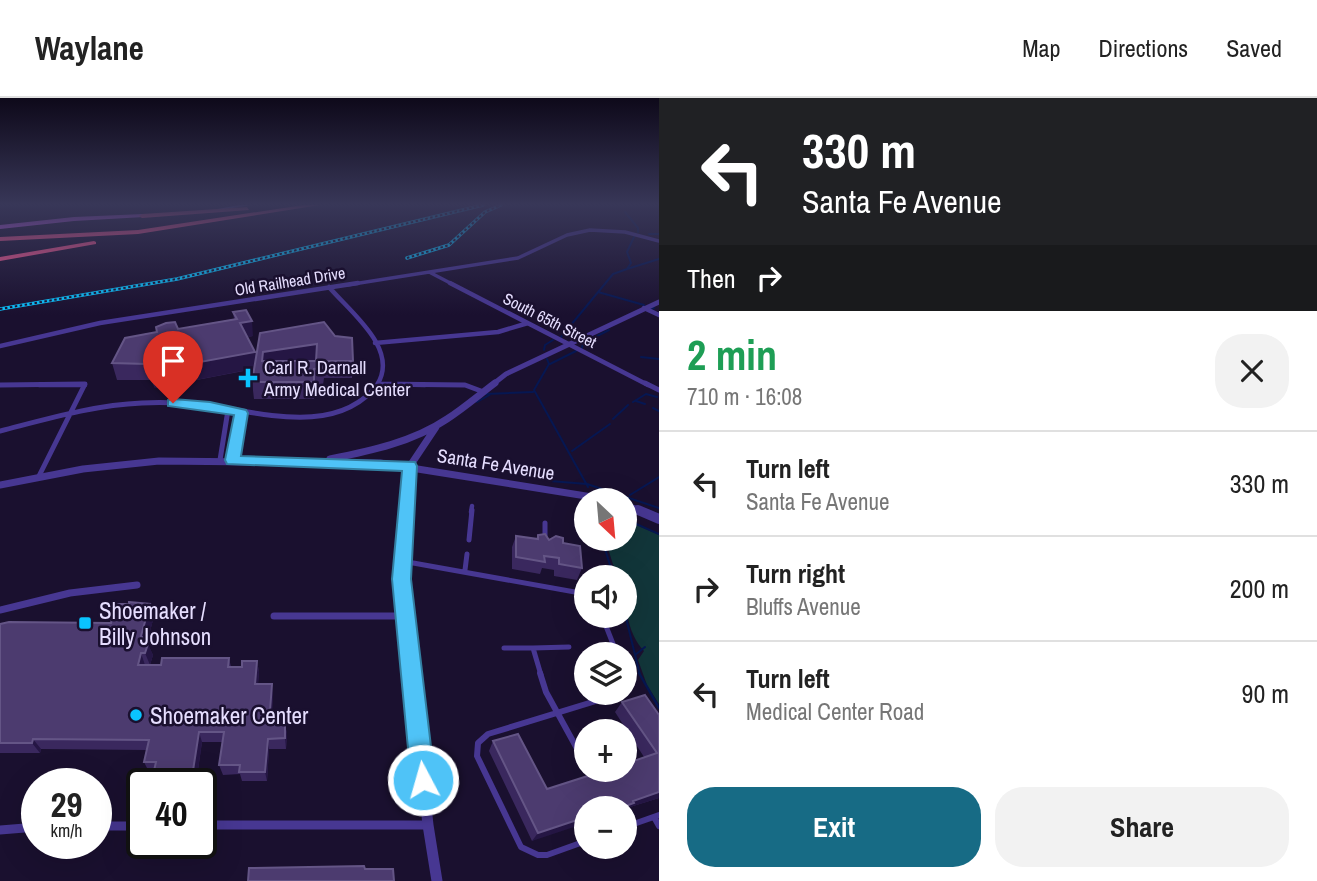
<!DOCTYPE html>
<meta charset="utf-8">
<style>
:root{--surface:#fff;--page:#f2f2f2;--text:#222;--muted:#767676;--line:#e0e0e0;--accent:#176b85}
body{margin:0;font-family:"Archivo Narrow",sans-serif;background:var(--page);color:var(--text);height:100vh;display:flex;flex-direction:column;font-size:26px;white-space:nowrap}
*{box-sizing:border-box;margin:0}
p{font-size:23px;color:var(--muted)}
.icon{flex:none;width:38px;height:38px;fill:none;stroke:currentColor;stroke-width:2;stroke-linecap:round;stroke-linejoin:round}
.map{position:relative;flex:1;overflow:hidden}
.panel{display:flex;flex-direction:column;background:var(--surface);width:658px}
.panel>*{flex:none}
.banner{background:#202124;color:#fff;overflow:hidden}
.needle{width:46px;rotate:154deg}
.controls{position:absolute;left:574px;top:390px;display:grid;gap:14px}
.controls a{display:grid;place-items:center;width:63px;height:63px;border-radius:50%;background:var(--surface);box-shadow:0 7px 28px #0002;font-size:35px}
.speed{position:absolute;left:21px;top:670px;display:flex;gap:14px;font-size:35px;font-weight:700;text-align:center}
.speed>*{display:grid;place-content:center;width:91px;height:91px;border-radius:50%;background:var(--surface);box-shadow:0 7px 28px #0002;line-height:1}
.speed small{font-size:18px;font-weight:400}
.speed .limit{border:4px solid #111;border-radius:10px;background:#fff;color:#111}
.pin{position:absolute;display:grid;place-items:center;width:60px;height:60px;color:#fff;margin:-72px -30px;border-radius:50% 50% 50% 0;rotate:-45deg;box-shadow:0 0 7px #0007}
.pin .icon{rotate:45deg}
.me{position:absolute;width:77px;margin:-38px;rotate:354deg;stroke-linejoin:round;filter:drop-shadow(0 0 5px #0008)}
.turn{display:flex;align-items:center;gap:24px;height:147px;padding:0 28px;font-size:32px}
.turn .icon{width:91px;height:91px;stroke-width:2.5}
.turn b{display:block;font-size:49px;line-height:60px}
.then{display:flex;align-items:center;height:66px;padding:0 28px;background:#0003;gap:14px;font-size:26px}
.round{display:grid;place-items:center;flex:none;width:74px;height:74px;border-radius:28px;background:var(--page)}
.headline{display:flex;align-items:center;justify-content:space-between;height:119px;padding:0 28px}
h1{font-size:42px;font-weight:800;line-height:52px;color:#1e9e55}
.cta{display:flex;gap:14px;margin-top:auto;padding:14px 28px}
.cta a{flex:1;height:80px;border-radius:28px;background:var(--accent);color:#fff;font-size:28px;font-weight:800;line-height:80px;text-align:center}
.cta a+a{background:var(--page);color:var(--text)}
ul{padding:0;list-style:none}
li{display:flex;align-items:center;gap:21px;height:105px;padding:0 28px;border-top:2px solid var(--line)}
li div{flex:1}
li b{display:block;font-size:26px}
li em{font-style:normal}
header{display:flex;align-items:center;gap:42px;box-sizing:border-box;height:98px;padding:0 35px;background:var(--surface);border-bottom:2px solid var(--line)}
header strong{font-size:33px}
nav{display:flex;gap:38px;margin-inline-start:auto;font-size:24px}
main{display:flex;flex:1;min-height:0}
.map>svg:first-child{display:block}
.green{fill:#12363a}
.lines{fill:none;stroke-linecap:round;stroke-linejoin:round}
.stream-far1{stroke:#061752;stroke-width:2}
.stream{stroke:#061752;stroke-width:2.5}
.pedestrian-far2{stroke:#473792;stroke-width:4.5}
.pedestrian-far1{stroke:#473792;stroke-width:5}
.pedestrian{stroke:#473792;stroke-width:6}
.minor-far4{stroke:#473792;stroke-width:3.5}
.minor-far3{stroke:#473792;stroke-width:4.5}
.minor-far2{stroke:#473792;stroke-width:5}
.minor-far1{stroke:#473792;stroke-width:7}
.minor{stroke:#473792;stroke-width:9}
.tertiary-far3{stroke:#473792;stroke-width:5}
.tertiary-far2{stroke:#473792;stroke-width:7}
.tertiary-far1{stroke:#473792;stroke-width:10}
.tertiary{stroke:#473792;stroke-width:11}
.secondary{fill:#8c75ff;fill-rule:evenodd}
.primary{fill:#db65ff;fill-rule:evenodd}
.motorway{fill:#ff5991;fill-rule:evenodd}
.rail-casing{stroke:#0ac4ff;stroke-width:3.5}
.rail{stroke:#1a102f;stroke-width:2;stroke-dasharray:2.5;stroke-linecap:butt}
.wall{fill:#3a285e}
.shaded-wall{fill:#251644}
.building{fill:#4c3b6f;stroke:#645586;stroke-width:2;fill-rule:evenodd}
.route{fill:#4fc3f7;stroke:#337fa1;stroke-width:2}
.poi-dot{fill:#0ac4ff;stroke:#1a102f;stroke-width:2.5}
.labels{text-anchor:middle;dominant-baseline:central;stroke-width:5;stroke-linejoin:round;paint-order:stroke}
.far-street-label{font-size:16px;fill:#e6deff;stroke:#1a102f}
.poi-label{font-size:19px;fill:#e6deff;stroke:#1a102f;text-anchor:start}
.street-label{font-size:19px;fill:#e6deff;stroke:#1a102f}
.near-poi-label{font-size:23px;fill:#e6deff;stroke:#1a102f;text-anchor:start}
</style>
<header>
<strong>Waylane</strong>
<nav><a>Map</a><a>Directions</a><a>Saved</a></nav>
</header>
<main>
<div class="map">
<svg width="659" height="783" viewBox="0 0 659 783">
<rect width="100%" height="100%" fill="#1a102f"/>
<path class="green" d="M625,422L659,437V606L647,587L638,562L644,553C626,534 625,505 625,480L617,479L605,441H625Z"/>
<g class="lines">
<path class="stream-far1" d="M625,114L638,130V134
M649,136H659
M627,171L659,161
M598,194L644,207
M651,211L654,210
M561,239L613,176L627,171L631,165L627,154L634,139
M582,250L583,245L609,232
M544,252L545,247L553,242
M641,259L659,261
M547,261L549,266L534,292L588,389
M550,266L576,253
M486,296L533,294
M636,303L645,306
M477,304L491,296
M633,304L646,296L657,299
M653,310L659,313
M613,321L628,307
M572,353L610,326
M550,383L587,386
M587,386L659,410
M630,397L659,379
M625,421L659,436
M602,441L614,480
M625,516L640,577
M635,557L645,549"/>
<path class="stream" d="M639,575L659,610"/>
<path class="pedestrian-far2" d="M471,414L472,408"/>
<path class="pedestrian-far1" d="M545,425V441
M469,442L472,412
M402,463L586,496
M465,472L467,456
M602,518L617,556
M596,549H614
M504,550H533
M541,577L533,550L569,549"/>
<path class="pedestrian" d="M540,575L546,594L586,667
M625,576V593
M654,719L659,728
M625,729L659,717
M586,743L547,757H538L521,749L477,658L478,645L488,636L622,595"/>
<path class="minor-far4" d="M431,175L454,187
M347,187L518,160L567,137L590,132L625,134L659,143"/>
<path class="minor-far3" d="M450,185L648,287
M329,189C350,214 400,251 377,287
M644,210L659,217
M375,245L498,234L528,225
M0,248L100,225L358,185
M378,286L425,287
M39,287H85"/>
<path class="minor-far2" d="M645,285L659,292
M378,286L465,287L481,293
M0,287L85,286L39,378
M0,333C47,321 94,307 142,305C164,304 186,305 207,307C262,315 338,339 379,285
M220,362L228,312
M232,362L241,315"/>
<path class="minor-far1" d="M0,512L70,495L137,487
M274,518H405"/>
<path class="minor" d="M201,727H428
M96,728H142
M0,732L37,729"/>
<path class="tertiary-far3" d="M492,287L506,276L659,204"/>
<path class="tertiary-far2" d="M330,361C370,353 413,344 447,321C464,310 479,297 495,285
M0,387L83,371L159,363L380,365L611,402
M625,407L642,414
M406,414L410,368L436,329"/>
<path class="tertiary-far1" d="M406,412L401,462L413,577
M638,412L659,421"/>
<path class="tertiary" d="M412,575L428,727L437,783"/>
<path class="secondary" d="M238,107H252L220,112L218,111Z"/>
<path class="primary" d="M142,116L145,118L144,119L74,123L0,131V127L74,119Z"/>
<path class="motorway" d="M303,107H320L138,136L0,143V139L138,132Z
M247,109L249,112L142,120L139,118L142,116Z
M94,143L96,144V146L0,163V159Z"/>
<g class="rail-casing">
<path id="rail" d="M407,160L449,147L485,114L501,107
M0,211L177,181L483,107"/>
</g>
<use href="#rail" class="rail"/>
</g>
<path class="wall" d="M233,214L253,238L247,239L255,254L256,261L353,263L352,280H324L323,287L314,288V301H254L252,284L254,271L155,290L151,282H117L112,265L178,231L234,221Z
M538,437L549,442L563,445L582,470L577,482L554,478V472L542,470L540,476L512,471V449L516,438L536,441Z
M150,506L154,518L147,545L153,557L150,567H145H161L229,560L231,569H242L257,563L259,574L258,586L273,597L271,626H285L287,636L286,651H269L267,683H242L240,676L223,677L219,667L222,644H202L197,679H213L216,688L213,714H201V686L157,684L153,677L154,674H149L144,664L147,652L41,651L40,655H0V526L111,525Z
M622,604L659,617V700L630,709L625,714V710H586L532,743L489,653L493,643L547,691L589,677L594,672H598L601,673L602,672H625L644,659L615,614Z"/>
<path class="shaded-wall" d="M252,223L253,238L242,240L240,225Z
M317,246V263H262L263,254Z
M255,254L257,270L155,290L151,273Z
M150,506L154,518L146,549L141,538Z
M148,546L153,557L150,567L145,555Z
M141,555L145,567L142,578L138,567Z
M257,563L259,574L257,597L255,586Z
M272,586L273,597L271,637L269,626Z
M285,626L287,636L286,651L285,640Z
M199,634L202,644L196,686L192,679Z
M33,641L41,651L40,655L32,645Z
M268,641L269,651L267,683L265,674Z
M213,679L216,688L213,714L209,705Z
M659,694V700L630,709L625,714V710H620L633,703Z
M586,719V725L532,743L538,735Z"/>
<path class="building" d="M246,212L252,223L240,225L255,254L151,273L147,266L112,265L125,240L157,234L156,229L166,225L175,224L178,231L237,221L233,214Z
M324,224L335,238L352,240L353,263H324L323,270L314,271V284H252L260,235ZM317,246L316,263H262L263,254Z
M545,436L549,442L556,438L563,440V445L580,448L582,470L559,466V460L544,458L545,464L516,459V438L538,441V437Z
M129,504L150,506L141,538L148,546L145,555H141L138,567H161L162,560H229L228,569H242V563H257L255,586H272L269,626H285V640L268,641L265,674H239L240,667H219L224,634H199L192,679H213L209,705H201V686H156L158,677H153L156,664H144L149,642L33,641L32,645H0V526L9,524L111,525L116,506H129Z
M645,597L659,617V694L633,703L634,705L620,710H614L613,709L610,710H586V719L538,735L493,643L518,636L547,691L597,675L596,672L602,674L603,672H625V666L657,655L622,604Z
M364,768L365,771H393L394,783H248L249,770Z"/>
<linearGradient id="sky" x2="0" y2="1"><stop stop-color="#0e091a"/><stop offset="0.49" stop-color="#383758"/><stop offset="1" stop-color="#383758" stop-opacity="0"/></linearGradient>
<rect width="659" height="217" fill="url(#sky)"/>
<path class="route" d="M173,301L210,304L246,312L248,315L241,358L415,364L417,368L411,481L435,682L431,690L423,694L414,690L411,682L392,481L402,373L227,366L225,362L234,317L168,308V302Z"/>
<g class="poi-dot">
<path d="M244.5 269.5h7v7h7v7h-7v7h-7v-7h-7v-7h7z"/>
<rect x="78" y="518" width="14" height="14" rx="3.5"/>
<circle cx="136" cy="617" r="7"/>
</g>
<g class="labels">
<g class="far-street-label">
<text transform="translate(290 183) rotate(-9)">Old Railhead Drive</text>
<text transform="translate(550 222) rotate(27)">South 65th Street</text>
</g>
<g class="poi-label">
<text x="264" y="269">Carl R. Darnall<tspan x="264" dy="22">Army Medical Center</tspan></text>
</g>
<g class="street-label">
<text transform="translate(496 366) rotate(9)">Santa Fe Avenue</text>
</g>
<g class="near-poi-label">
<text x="99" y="512">Shoemaker /<tspan x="99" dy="26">Billy Johnson</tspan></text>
<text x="150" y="617">Shoemaker Center</text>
</g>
</g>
</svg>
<div class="controls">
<a><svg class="needle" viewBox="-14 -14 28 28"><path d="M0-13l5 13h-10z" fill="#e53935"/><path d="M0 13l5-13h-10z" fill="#767676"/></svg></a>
<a><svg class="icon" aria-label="sound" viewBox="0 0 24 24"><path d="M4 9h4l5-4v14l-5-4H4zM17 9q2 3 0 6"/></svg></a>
<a><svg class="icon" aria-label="layers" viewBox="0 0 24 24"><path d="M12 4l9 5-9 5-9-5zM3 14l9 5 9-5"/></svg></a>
<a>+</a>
<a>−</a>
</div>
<div class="speed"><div>29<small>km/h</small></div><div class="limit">40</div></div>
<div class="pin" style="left:173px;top:305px;background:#d93025"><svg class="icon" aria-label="arrive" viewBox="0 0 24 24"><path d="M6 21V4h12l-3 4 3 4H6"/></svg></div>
<svg class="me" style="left:423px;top:682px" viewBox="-20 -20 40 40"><circle r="17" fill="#4fc3f7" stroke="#fff" stroke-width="3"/><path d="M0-11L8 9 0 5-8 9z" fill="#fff"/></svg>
</div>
<section class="panel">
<div class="banner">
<div class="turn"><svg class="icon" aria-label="left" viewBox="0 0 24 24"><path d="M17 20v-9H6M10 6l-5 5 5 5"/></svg><div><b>330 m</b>Santa Fe Avenue</div></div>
<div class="then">Then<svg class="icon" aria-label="right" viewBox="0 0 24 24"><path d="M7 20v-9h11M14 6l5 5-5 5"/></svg></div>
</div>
<div class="headline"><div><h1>2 min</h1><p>710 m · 16:08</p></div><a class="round"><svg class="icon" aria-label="close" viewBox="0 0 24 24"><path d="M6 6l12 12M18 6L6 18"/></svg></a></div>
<ul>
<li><svg class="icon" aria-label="left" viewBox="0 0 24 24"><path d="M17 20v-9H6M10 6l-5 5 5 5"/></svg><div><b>Turn left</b><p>Santa Fe Avenue</p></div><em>330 m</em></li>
<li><svg class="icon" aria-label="right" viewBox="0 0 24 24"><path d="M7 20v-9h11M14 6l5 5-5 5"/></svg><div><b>Turn right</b><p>Bluffs Avenue</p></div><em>200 m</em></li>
<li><svg class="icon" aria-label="left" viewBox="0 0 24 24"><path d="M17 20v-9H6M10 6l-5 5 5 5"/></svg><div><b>Turn left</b><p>Medical Center Road</p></div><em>90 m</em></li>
</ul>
<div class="cta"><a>Exit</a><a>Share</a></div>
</section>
</main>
